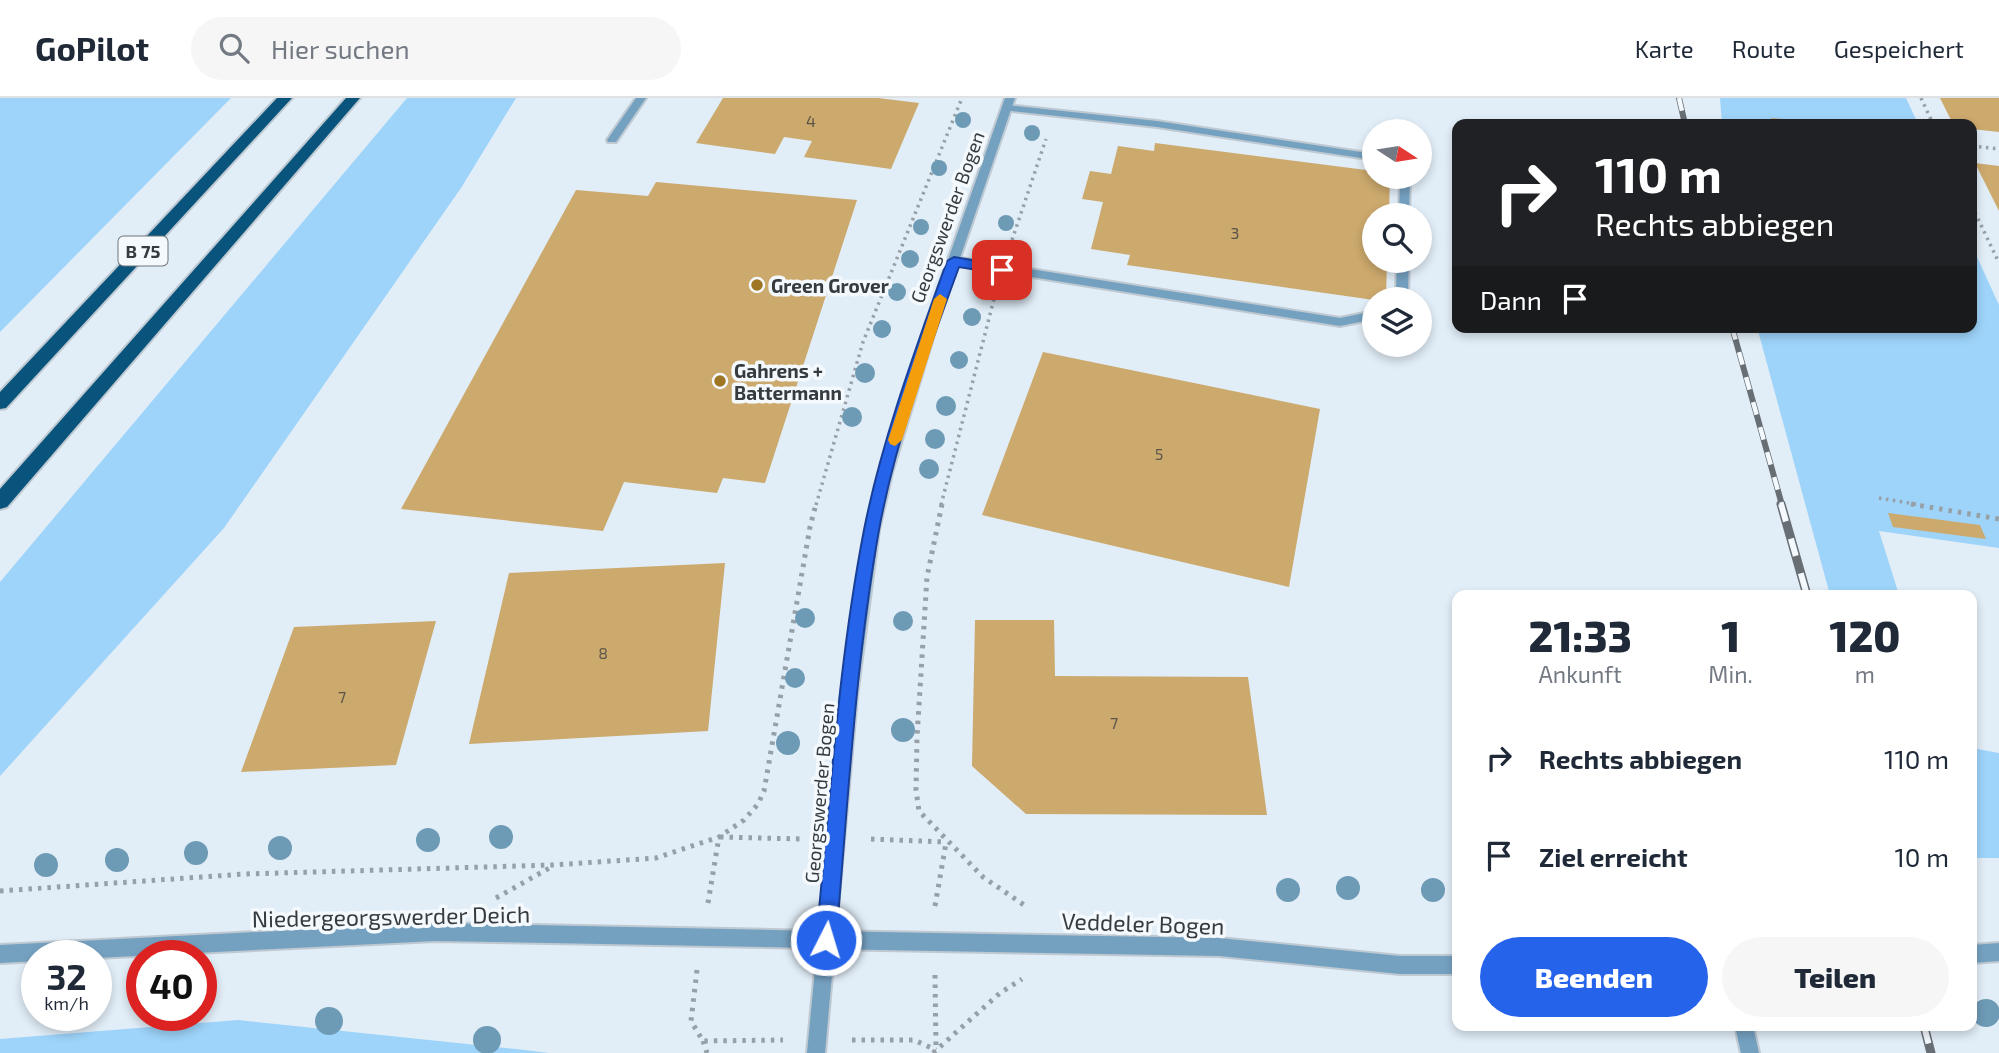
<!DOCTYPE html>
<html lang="de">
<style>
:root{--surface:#fff;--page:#f6f6f7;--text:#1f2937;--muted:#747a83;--line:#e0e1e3;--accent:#2563eb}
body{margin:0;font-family:"Exo 2",sans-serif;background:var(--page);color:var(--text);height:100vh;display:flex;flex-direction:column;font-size:26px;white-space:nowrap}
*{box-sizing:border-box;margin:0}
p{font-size:23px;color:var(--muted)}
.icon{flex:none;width:38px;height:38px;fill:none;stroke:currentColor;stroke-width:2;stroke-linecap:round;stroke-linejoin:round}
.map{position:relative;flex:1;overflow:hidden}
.drawer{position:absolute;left:1452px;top:492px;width:525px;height:441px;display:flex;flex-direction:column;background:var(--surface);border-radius:14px;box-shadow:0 4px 10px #0003}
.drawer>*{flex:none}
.top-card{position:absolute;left:1452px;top:21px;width:525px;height:214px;border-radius:14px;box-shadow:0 4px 10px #0003;background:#202124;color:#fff;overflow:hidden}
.needle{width:46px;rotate:102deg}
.tools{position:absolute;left:1362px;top:21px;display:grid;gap:14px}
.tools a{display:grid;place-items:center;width:70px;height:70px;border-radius:50%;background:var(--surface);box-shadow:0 4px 10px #0003;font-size:35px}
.speed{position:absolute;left:21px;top:842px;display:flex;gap:14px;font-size:35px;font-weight:700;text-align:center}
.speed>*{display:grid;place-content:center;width:91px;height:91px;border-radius:50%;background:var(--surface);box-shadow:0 4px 10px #0003;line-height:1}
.speed small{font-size:18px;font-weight:400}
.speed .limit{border:10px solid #d22;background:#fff;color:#111}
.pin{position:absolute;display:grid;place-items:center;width:60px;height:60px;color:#fff;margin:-30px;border-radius:14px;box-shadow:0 4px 10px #0006}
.me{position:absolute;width:77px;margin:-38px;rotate:5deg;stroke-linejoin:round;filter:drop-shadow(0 0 5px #0008)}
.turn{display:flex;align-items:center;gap:24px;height:147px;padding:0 28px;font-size:32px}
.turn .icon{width:91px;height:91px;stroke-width:2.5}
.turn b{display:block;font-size:49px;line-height:60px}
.then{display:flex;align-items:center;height:66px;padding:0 28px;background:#0003;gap:14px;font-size:26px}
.eta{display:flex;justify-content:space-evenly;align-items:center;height:119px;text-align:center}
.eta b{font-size:42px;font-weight:800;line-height:49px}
.cta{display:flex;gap:14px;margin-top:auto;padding:14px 28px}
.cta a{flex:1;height:80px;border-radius:42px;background:var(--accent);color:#fff;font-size:28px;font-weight:800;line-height:80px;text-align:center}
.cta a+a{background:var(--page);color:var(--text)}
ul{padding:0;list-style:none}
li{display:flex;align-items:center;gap:21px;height:98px;padding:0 28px}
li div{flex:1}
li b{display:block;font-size:26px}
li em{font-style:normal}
header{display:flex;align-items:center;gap:42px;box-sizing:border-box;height:98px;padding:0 35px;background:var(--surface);border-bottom:2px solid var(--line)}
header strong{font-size:33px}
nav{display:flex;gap:38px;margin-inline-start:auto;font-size:24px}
.search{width:490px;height:63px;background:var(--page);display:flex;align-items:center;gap:18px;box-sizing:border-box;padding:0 24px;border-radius:38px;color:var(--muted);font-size:26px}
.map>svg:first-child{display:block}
.green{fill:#9ed4fa}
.building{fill:#cca96d}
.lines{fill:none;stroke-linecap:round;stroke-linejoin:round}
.service-casing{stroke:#bfc9d2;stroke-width:4}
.minor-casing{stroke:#bfc9d2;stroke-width:4}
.tertiary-casing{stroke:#bfc9d2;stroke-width:4}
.trunk-casing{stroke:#bfc9d2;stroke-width:4}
.path-far1{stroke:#97a0a7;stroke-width:3.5;stroke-dasharray:2.5 4.5;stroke-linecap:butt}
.path{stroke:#97a0a7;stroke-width:5;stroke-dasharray:3.5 6;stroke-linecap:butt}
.service{fill:#75a1c1;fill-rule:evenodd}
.minor{fill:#75a1c1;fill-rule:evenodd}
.tertiary{fill:#75a1c1;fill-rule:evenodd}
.trunk{fill:#08547c;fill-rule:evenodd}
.rail-far1-casing{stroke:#676e74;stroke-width:6}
.rail-casing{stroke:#676e74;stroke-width:9}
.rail-far1{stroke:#f4f9fd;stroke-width:4.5;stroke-dasharray:13;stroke-linecap:butt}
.rail{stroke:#f4f9fd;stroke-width:6;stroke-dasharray:18;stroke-linecap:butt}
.tree{fill:#6d9ab5}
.route{fill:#2563eb;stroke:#184099;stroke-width:2}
.slow{fill:#f59e0b}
.poi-dot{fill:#9f7624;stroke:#f4f9fd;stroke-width:2.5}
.labels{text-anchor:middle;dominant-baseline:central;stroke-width:7;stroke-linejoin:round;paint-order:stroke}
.number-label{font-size:16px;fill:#5c564a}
.shield{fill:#f4f9fd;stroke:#6f7478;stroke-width:2}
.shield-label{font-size:18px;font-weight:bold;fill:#363b3f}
.street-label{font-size:19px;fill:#363b3f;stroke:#f4f9fd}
.poi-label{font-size:19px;font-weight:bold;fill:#363b3f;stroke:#f4f9fd;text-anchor:start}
.near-street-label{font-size:23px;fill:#363b3f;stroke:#f4f9fd}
</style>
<header>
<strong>GoPilot</strong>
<div class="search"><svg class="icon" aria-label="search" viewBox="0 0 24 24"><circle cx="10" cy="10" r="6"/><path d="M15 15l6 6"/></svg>Hier suchen</div>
<nav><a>Karte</a><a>Route</a><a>Gespeichert</a></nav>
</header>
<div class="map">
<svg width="1999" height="955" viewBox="0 0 1999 955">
<rect width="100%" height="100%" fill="#e1edf7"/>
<path class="green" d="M0,0H231L0,234Z
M407,0H516L461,90L224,430L0,678V484Z
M1720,0H1906L1918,26H1722Z
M1972,148L1999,207V450L1879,433L1899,497H1830L1757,229H1972Z
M1972,650L1999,655V760H1972Z
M238,922L525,952L549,955H0V941Z"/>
<path class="building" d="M723,0H878L919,5L891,71L804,59L812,43L784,39L775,56L696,45Z
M1940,0H1999V34L1972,31V26H1953Z
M1771,20L1817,24V26H1773Z
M1155,45L1374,73V79H1390L1389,117H1374V163H1387L1386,201L1374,202L1127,167L1130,157L1091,151L1103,104L1082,101L1090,73L1111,76L1118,48L1154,53Z
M1975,65L1999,68V113Z
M656,84L857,102L765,385L723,380L717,395L624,384L603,433L401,411L576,92L648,98Z
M1043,254L1320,311L1289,489L982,417Z
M1888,415L1980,427L1986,441L1893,429Z
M725,465L708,633L469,646L509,475Z
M975,522H1054L1055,578L1248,579L1267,717L1026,716L972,668Z
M436,523L396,667L241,674L294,529Z"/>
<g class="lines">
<g class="service-casing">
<path id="service" d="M636,0H646L616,44H608L607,42Z
M1007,7L1157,23L1374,56V62L1157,29L1003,12L1002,10Z
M1400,79H1410L1409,117H1399Z
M954,159L1340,220L1374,213V221L1340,228L950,166L948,163Z
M1397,163H1409L1408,195L1403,201H1391L1396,194Z
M1735,928H1753L1759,955H1741Z"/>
</g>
<g class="minor-casing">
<path id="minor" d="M826,833L1219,840L1400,858H1458V876H1400L1219,858L826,851L820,848L817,842L820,836Z
M1999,845V863L1972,865V847Z"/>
</g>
<g class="tertiary-casing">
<path id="tertiary" d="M1005,0H1015L937,227L892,375L879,432L857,598L825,955H807L817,850L435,843L96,860V858H37V863L0,865V847L435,825L819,833L841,598L865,432L878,375L925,227Z"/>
</g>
<g class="trunk-casing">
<path id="trunk" d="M277,0H292L6,310L0,311V294Z
M346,0H360L7,409L0,411V391Z"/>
</g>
<path class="path-far1" d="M1921,0L1933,26
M1972,48L1999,51
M1972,108L1999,165
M1012,142L1046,41
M1879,400L1921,407
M816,407L863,244L962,0
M941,407L995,197"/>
<path class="path" d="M942,406L927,479L917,639L916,692L919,713L983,779L1027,809
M1911,406L1999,421
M720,739L802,741
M871,741L946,744
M0,793L245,776L553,767L656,760L719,739L744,722L758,706L764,693L810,429L816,406
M496,800L553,768
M708,805L719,739
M935,808L946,745
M697,872L691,923L703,943L783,942
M935,877L936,952
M852,942H914L936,952
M703,943L707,955
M933,955L1000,895L1022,881"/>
<use href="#service" class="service"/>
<use href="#minor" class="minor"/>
<use href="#tertiary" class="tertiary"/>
<use href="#trunk" class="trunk"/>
<g class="rail-far1-casing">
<path id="rail-far1" d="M1679,0L1685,26
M1732,229L1782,407"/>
</g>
<g class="rail-casing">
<path id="rail" d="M1781,406L1807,497
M1924,928L1931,955"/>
</g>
<use href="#rail-far1" class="rail-far1"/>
<use href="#rail" class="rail"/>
</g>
<g class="tree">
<circle cx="963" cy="22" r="8"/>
<circle cx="1032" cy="35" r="8"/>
<circle cx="939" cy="70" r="8"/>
<circle cx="1006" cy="125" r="8"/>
<circle cx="921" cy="129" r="8"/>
<circle cx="910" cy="161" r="9"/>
<circle cx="897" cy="194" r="9"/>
<circle cx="972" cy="219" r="9"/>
<circle cx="882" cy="231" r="9"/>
<circle cx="959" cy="262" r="9"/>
<circle cx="865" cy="275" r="10"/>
<circle cx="946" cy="308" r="10"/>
<circle cx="852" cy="319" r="10"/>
<circle cx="935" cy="341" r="10"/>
<circle cx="929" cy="371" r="10"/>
<circle cx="805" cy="520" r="10"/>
<circle cx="903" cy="523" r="10"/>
<circle cx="795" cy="580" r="10"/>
<circle cx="903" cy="632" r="12"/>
<circle cx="788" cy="645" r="12"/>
<circle cx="501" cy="739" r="12"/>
<circle cx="428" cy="742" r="12"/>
<circle cx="280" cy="750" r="12"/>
<circle cx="196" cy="755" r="12"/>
<circle cx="117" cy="762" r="12"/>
<circle cx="46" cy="767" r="12"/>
<circle cx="1348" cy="790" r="12"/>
<circle cx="1288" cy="792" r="12"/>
<circle cx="1433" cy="792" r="12"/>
<circle cx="1986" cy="915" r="14"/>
<circle cx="329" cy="923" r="14"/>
<circle cx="487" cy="942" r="14"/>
</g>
<path class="route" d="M954,159L1002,167L1009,172L1002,176L959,169C928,253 895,344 879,432C855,567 848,706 836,842L833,849L826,852L819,849L816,842C830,706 838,566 864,432C882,341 916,250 947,163Z"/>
<path class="slow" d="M940,196L947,201L902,342L895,348L890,346L888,342L934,201Z"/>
<g class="poi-dot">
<circle cx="757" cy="187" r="7"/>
<circle cx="720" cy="283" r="7"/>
</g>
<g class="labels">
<g class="number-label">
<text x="811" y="22">4</text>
<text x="1235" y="134">3</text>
<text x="1159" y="355">5</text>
<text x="603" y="554">8</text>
<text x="342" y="598">7</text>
<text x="1114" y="624">7</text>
</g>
<rect class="shield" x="118.5" y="138.5" width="49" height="29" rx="5"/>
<g class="shield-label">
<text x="143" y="153">B 75</text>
</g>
<g class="street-label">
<text transform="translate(947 119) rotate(-70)">Georgswerder Bogen</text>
<text transform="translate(819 695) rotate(-85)">Georgswerder Bogen</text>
</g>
<g class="poi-label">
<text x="771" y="187">Green Grover</text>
<text x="734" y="272">Gahrens +<tspan x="734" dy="22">Battermann</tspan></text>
</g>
<g class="near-street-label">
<text transform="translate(391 818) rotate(-1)">Niedergeorgswerder Deich</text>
<text transform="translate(1143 825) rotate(2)">Veddeler Bogen</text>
</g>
</g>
</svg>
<div class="tools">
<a><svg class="needle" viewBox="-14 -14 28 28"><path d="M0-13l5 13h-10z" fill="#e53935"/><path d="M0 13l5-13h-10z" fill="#747a83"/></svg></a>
<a><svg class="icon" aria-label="search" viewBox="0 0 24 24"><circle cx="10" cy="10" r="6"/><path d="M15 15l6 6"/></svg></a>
<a><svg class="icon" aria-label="layers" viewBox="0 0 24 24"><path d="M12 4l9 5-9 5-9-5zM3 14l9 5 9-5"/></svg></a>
</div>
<div class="speed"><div>32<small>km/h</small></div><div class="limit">40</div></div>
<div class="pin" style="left:1002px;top:172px;background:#d93025"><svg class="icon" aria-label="arrive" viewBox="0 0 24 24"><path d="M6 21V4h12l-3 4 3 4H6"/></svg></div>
<svg class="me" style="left:826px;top:842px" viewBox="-20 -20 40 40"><circle r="17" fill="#2563eb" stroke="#fff" stroke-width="3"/><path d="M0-11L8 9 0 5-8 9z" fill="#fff"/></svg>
<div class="top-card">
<div class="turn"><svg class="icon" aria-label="right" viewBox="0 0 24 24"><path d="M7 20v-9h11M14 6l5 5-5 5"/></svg><div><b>110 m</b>Rechts abbiegen</div></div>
<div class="then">Dann<svg class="icon" aria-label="arrive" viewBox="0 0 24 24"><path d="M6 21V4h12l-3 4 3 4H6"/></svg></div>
</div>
<section class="drawer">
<div class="eta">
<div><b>21:33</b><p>Ankunft</p></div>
<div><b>1</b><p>Min.</p></div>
<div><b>120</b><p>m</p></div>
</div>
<ul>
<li><svg class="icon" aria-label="right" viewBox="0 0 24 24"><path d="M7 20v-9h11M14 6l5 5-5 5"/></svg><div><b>Rechts abbiegen</b></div><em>110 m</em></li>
<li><svg class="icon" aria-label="arrive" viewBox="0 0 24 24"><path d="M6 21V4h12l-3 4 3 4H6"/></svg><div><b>Ziel erreicht</b></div><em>10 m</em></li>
</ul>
<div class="cta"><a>Beenden</a><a>Teilen</a></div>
</section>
</div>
